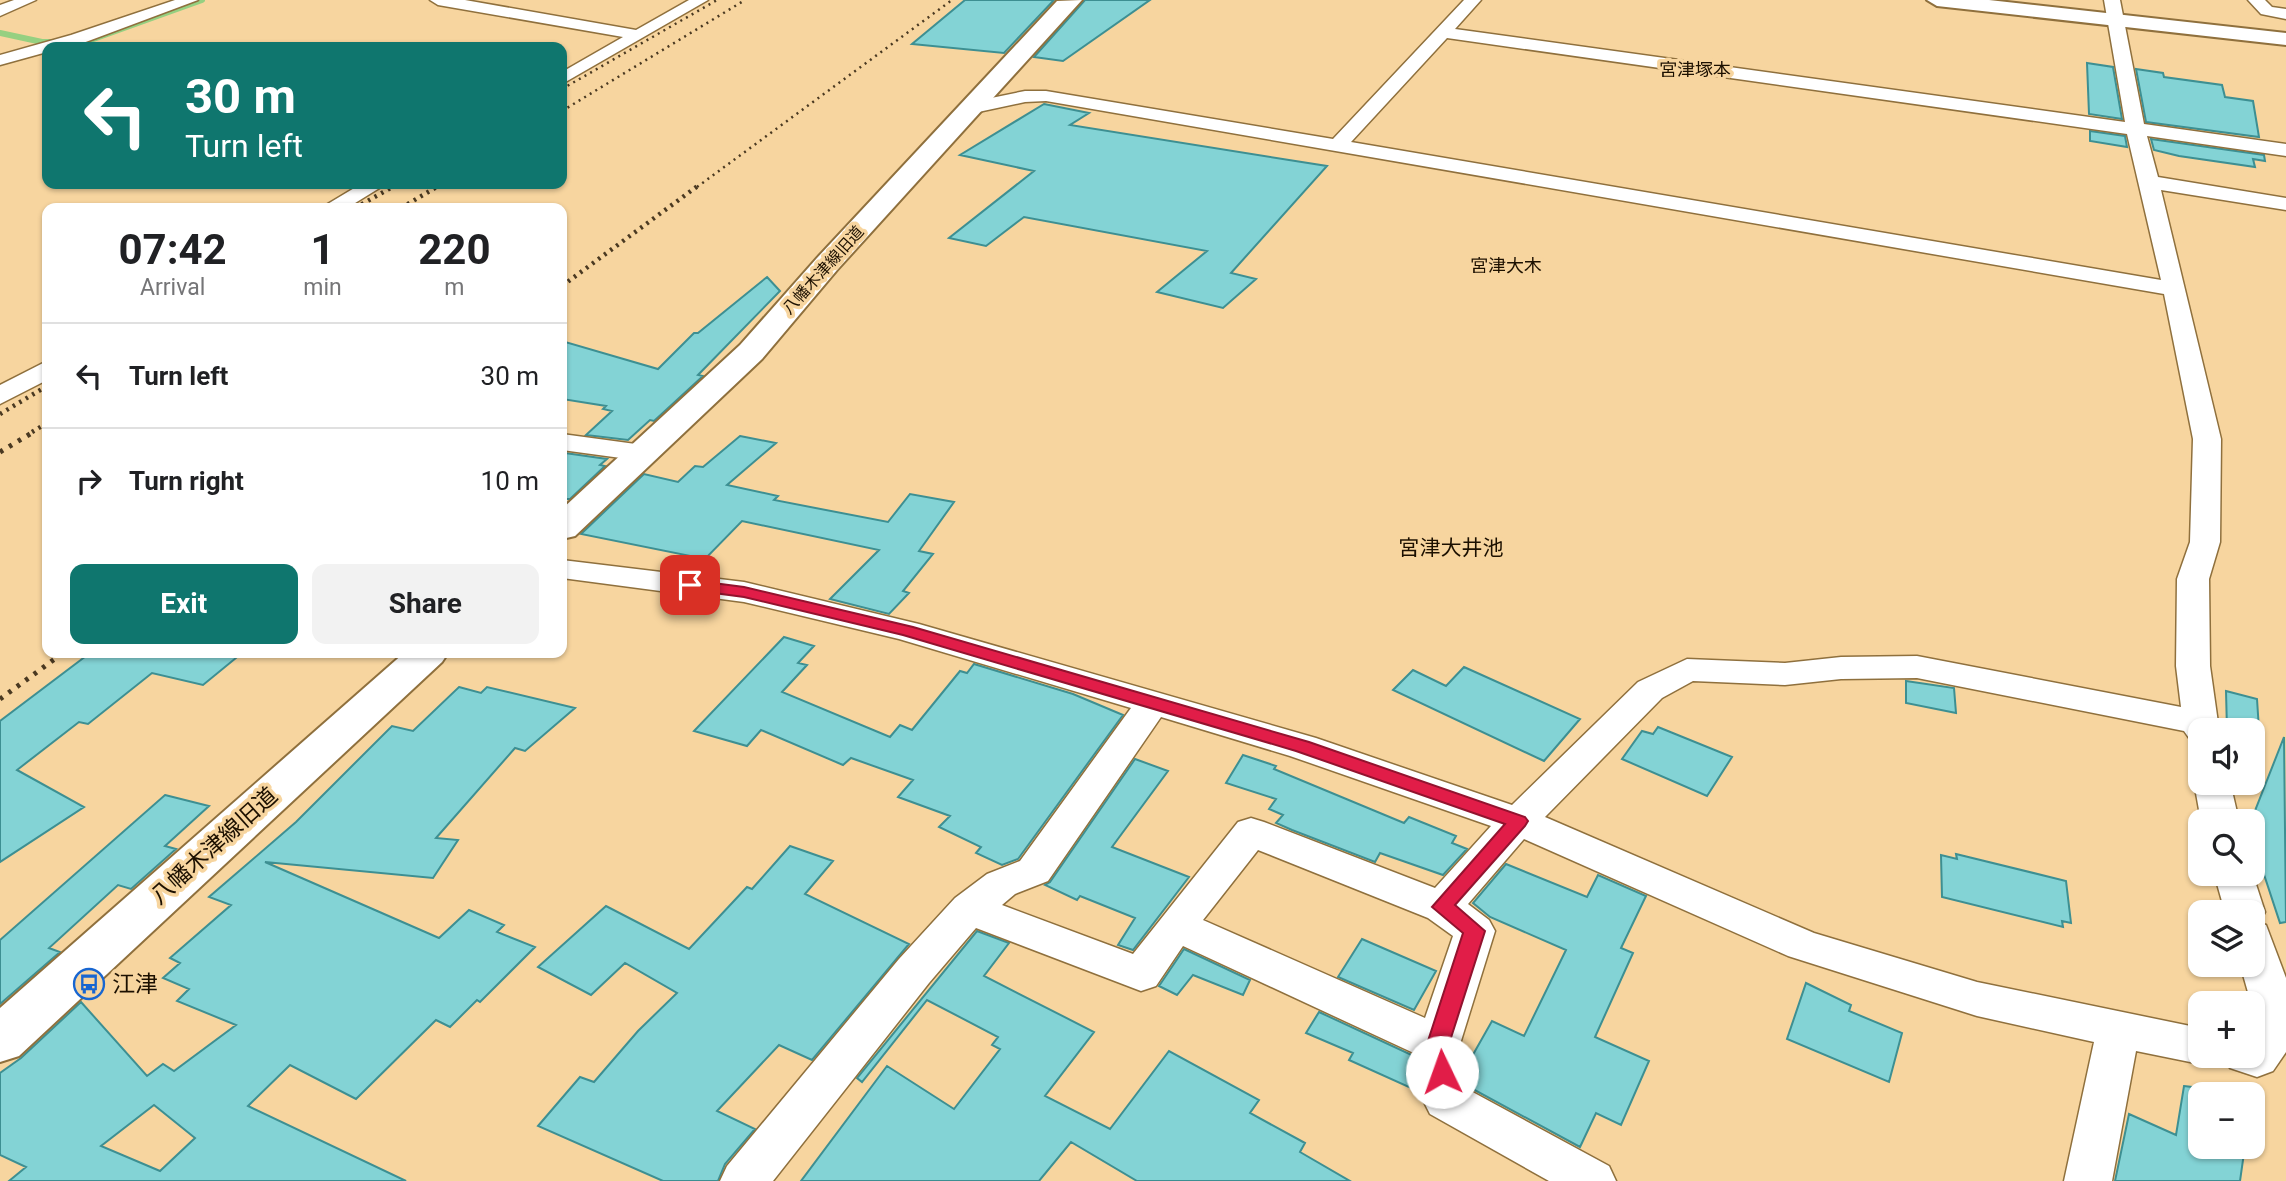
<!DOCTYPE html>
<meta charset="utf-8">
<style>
:root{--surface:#fff;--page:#f2f2f2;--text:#202124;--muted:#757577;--line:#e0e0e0;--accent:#0f766e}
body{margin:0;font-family:Roboto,"Noto Sans JP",sans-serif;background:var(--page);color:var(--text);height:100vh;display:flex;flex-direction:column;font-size:26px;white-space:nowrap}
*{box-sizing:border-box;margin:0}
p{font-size:23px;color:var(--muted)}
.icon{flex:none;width:38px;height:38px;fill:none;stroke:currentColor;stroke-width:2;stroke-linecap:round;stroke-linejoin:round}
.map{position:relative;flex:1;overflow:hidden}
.sheet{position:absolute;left:42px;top:203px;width:525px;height:455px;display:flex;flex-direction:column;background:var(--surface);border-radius:14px;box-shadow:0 2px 5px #0004}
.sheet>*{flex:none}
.banner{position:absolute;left:42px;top:42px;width:525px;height:147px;border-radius:14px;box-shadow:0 2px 5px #0004;background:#0f766e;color:#fff;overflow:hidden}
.tools{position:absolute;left:2188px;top:718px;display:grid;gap:14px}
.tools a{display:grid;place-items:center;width:77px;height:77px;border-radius:14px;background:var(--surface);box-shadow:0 2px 5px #0004;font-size:35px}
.pin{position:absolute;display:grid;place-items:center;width:60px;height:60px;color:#fff;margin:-30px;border-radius:14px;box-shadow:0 4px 10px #0006}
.me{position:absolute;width:77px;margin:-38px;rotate:357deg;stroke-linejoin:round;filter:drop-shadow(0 0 5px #0008)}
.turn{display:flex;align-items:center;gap:24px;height:147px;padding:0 28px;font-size:32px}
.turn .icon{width:91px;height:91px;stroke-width:2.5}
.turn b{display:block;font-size:49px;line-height:60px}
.eta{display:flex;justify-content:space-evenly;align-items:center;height:119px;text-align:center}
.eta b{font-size:42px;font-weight:700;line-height:49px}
.primary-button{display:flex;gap:14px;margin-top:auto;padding:14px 28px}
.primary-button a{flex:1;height:80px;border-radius:14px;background:var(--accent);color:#fff;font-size:28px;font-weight:700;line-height:80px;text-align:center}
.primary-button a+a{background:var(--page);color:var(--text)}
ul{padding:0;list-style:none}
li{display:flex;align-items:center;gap:21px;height:105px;padding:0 28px;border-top:2px solid var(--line)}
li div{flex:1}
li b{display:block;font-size:26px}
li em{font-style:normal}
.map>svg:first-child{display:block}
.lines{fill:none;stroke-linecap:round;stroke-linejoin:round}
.stream{stroke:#95d081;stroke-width:6}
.building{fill:#83d3d5;stroke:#3d8f92;stroke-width:2;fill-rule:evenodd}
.minor-casing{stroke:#8f703d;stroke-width:3}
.tertiary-casing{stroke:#8f703d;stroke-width:4}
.minor{fill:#fff;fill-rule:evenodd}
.tertiary{fill:#fff;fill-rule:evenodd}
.rail-far2{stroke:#4a3921;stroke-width:2.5;stroke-dasharray:2 4.5;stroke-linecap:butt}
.rail-far1{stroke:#4a3921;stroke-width:4.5;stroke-dasharray:2.5 5;stroke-linecap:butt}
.rail{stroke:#4a3921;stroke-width:5;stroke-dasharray:3.5 7;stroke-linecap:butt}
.route{fill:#e11d48;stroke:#92132f;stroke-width:2}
.labels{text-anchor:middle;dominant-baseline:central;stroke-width:7;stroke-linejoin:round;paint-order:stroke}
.far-street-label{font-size:16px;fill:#1c1000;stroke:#f7d59f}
.far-neighbourhood-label{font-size:18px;fill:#1c1000;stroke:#f7d59f}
.neighbourhood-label{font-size:21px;fill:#1c1000;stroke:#f7d59f}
.near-street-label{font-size:23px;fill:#1c1000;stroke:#f7d59f}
.near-poi-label{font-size:23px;fill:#1c1000;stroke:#f7d59f;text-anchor:start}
</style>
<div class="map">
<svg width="2286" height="1181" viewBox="0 0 2286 1181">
<rect width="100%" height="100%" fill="#f7d59f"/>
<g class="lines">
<path class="stream" d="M0,33L42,42H85L202,0"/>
</g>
<path class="building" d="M965,0H1054L1004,53L912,44Z
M1085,0H1150L1063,61L1034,57Z
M2087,63L2113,67L2122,119L2089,114Z
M2136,69L2163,73L2164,77L2222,85L2225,97L2253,101L2259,137L2146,122Z
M1044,104L1089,113L1070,125L1327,166L1231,273L1256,279L1223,308L1157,292L1207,251L1024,217L986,246L949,238L1034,171L960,155Z
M2090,131L2125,136L2127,147L2090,141Z
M2151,139L2264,155L2265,161L2253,159L2255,167L2179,156L2154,150Z
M767,277L780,291L698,375L703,376L654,421L650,420L628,440L586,435L612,411L603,409L606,406L562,399V341L658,369L694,333H698Z
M740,436L776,443L727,485L778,496L774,500L888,522L910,494L954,502L919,551L933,554L903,591L909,593L889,614L830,599L879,550L742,521L705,559L581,534L644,474L678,482L695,466L703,467Z
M565,453L607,459L600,465L605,466L570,499H562V456Z
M784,637L814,646L798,663L807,665L782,692L890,737L900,725L912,730L960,671L967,673L974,664L1073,694L1123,715L1018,859L1002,865L976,853L981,847L939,827L950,816L898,797L913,780L851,758L843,765L761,730L747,746L694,731Z
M90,653H242L203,685L152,673L88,724L79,722L17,770L84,807L0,862V721Z
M1464,667L1580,719L1544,761L1393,690L1413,670L1446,686Z
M1906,681L1954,688L1956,713L1906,703Z
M459,687L481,693L487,687L575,708L525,751L515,748L436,838L458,840L433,878L265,862L439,938L469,910L504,925L497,932L535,947L480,1002L477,1000L450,1027L436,1020L356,1099L290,1065L248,1106L406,1181H9L26,1167L0,1155V1073L21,1058L81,1002L147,1076L163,1064L174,1071L236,1025L177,1001L189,989L163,978L180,963L170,958L231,905L209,897L296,822L392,726L413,731ZM154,1105L195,1138L160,1171L101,1146Z
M2226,691L2257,699L2259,730H2227Z
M1658,727L1732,757L1707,796L1622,759L1642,731L1653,734Z
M2284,737L2286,922L2280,923L2252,838L2251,821Z
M1243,755L1276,766L1274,769L1404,823L1409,817L1456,836L1452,843L1467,849L1443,875L1380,853L1375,862L1292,830L1276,823L1283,815L1269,809L1276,799L1226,783Z
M1135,759L1168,771L1112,847L1189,877L1133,950L1118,945L1135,918L1080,896L1077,900L1045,885L1050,882Z
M165,795L209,806L165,846L176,849L131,889L118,885L49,948L60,952L0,1004V940Z
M790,846L833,861L805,894L909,944L812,1060L779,1045L717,1111L755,1129L725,1164L718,1181H663L538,1126L580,1077L594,1082L638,1031L677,993L625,963L591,995L538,967L606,906L689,949L747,887L752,889Z
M1956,854L2066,881L2071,923L2062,921L2063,927L1942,897L1941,855L1957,859Z
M1506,864L1587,897L1598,875L1646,896L1621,948L1633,953L1595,1037L1649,1061L1621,1125L1596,1113L1580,1147L1469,1087L1466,1067L1492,1021L1524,1036L1566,950L1490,917L1473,903Z
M977,931L1009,943L984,976L1094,1032L1045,1096L1110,1129L1169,1051L1259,1100L1250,1113L1305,1143L1300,1152L1350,1181H1137L1071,1142L1039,1181H801L887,1066L954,1109L1000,1049L992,1045L998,1037L927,1000L862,1082L857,1078Z
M1362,939L1436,971L1414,1010L1338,977Z
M1184,949L1250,980L1243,995L1193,975L1177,995L1159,986Z
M1806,983L1851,1005L1849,1011L1902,1033L1889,1082L1787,1039Z
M1319,1012L1416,1057L1418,1074L1411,1088L1349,1060L1353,1053L1306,1033Z
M2184,1086L2200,1088V1146H2245L2240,1181H2115L2129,1114L2176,1135Z"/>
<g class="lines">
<g class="minor-casing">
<path id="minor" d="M14,0H36L0,16V5Z
M175,0H198L83,43L47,47V52L0,65V55L71,35Z
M430,0H465L636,30L689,0H708L562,84V72L623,37L438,5Z
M1464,0H1481L1455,29L2125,122L2104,0H2120L2144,124L2286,144V156L2147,136L2158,177L2286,198V210L2161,190L2221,439L2220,542L2209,579L2210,666L2219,730H2200V742L2189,738L2184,731L1917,678L1841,679L1785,685L1693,681L1662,698L1545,817L1814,933L1977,982L2200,1028V1055H2217L2215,1059L2200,1064L2136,1051L2112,1181H2064L2094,1042L1977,1016L1788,956L1524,839L1468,904L1489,920L1495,931L1460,1044L1467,1089L1609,1166L1616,1181H1549L1430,1114L1423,1100L1418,1055L1183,946L1156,986L1141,991L976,928L929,983L773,1181H720L727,1166L899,959L955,898L987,874L1020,861L1131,708L899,639L744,602L562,578V560L744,582L919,624L1316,738L1512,805L1638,682L1687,659L1785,663L1841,657L1917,656L2181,707L2176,666L2177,579L2190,542L2193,439L2164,294L1046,101L1025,102L969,114L960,108L962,104L1025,91H1046L1333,139ZM1447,38L2127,134L2161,280L1351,142ZM1161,717L1290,756L1491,826L1435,888L1264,822L1251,818L1238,822L1133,954L1002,905L1015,894L1048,881ZM1258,850L1428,918L1453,936L1425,1018L1203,920Z
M2248,0H2265L2272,7L2286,9V19L2261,14Z
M361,184H386L347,208H321Z
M47,361V380L0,404V385Z
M562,434L643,445L653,447L657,453L653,459L643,461L562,450Z
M2199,773L2200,782H2230L2239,821H2201L2194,782Z
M2252,872L2265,912L2259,923L2266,925L2286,978V1052L2273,1071L2257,1077L2230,1068L2224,1055H2252V1031L2257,1024L2240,964H2252V912H2225L2214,873Z"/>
</g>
<g class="tertiary-casing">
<path id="tertiary" d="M1082,0L837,270L762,359L575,536L562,539V509L740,345L817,258L1057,1Z
M1927,0H1989L2286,33V45L1937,6Z
M404,653H448L442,662L19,1056L0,1062V1008Z"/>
</g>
<use href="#minor" class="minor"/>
<use href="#tertiary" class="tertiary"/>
<path class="rail-far2" d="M562,89L717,0
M562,111L745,0
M393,187L398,184
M437,187L442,184
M697,187L952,0"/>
<path class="rail-far1" d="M355,208L396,185
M401,208L440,185
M562,286L699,185
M0,414L47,386
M32,432L47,423"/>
<path class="rail" d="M0,452L35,431
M0,699L63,653"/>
</g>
<path class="route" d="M690,580L744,587L913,627L1309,742L1525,817L1528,821L1525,826L1455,905L1485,931L1449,1044L1453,1072L1450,1079L1442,1081L1434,1079L1427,1044L1463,933L1432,907L1505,824L1296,751L903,635L744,597L684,589L682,585Z"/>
<defs>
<g id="bus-ring" transform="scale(1.575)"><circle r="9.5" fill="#f7d59f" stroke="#1866d1" stroke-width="1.5"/><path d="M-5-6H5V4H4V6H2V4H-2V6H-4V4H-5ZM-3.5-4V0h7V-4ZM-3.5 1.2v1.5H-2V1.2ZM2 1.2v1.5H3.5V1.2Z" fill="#1866d1"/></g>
</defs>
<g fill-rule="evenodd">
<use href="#bus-ring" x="89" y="984"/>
</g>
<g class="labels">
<g class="far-street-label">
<text transform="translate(823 270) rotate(-48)">八幡木津線旧道</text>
</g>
<g class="far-neighbourhood-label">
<text x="1695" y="69">宮津塚本</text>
<text x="1506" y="265">宮津大木</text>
</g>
<g class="neighbourhood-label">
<text x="1451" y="548">宮津大井池</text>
</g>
<g class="near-street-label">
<text transform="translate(214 846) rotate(-42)">八幡木津線旧道</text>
</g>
<g class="near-poi-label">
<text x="112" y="984">江津</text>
</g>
</g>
</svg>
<div class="tools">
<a><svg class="icon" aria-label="sound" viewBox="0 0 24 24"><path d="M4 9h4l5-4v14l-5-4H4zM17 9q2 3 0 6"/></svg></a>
<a><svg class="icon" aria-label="search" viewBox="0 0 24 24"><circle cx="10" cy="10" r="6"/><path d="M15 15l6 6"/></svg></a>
<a><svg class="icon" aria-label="layers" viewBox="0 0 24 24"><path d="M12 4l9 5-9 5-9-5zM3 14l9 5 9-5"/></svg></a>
<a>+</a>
<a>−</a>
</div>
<div class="pin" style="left:690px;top:585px;background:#d93025"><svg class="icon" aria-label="arrive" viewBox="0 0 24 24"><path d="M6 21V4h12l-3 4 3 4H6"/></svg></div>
<svg class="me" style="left:1442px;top:1072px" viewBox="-20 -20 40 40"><circle r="19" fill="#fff"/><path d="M0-13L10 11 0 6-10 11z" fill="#e11d48"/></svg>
<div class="banner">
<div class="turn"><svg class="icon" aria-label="left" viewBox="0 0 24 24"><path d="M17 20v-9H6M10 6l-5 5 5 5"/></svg><div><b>30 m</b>Turn left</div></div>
</div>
<section class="sheet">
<div class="eta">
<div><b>07:42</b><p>Arrival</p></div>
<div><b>1</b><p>min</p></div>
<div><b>220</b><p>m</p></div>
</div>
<ul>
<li><svg class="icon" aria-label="left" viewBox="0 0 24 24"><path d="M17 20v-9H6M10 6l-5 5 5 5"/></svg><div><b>Turn left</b></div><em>30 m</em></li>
<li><svg class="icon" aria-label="right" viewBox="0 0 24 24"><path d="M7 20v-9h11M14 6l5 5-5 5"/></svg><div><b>Turn right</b></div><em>10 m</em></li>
</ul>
<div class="primary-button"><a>Exit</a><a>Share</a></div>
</section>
</div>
